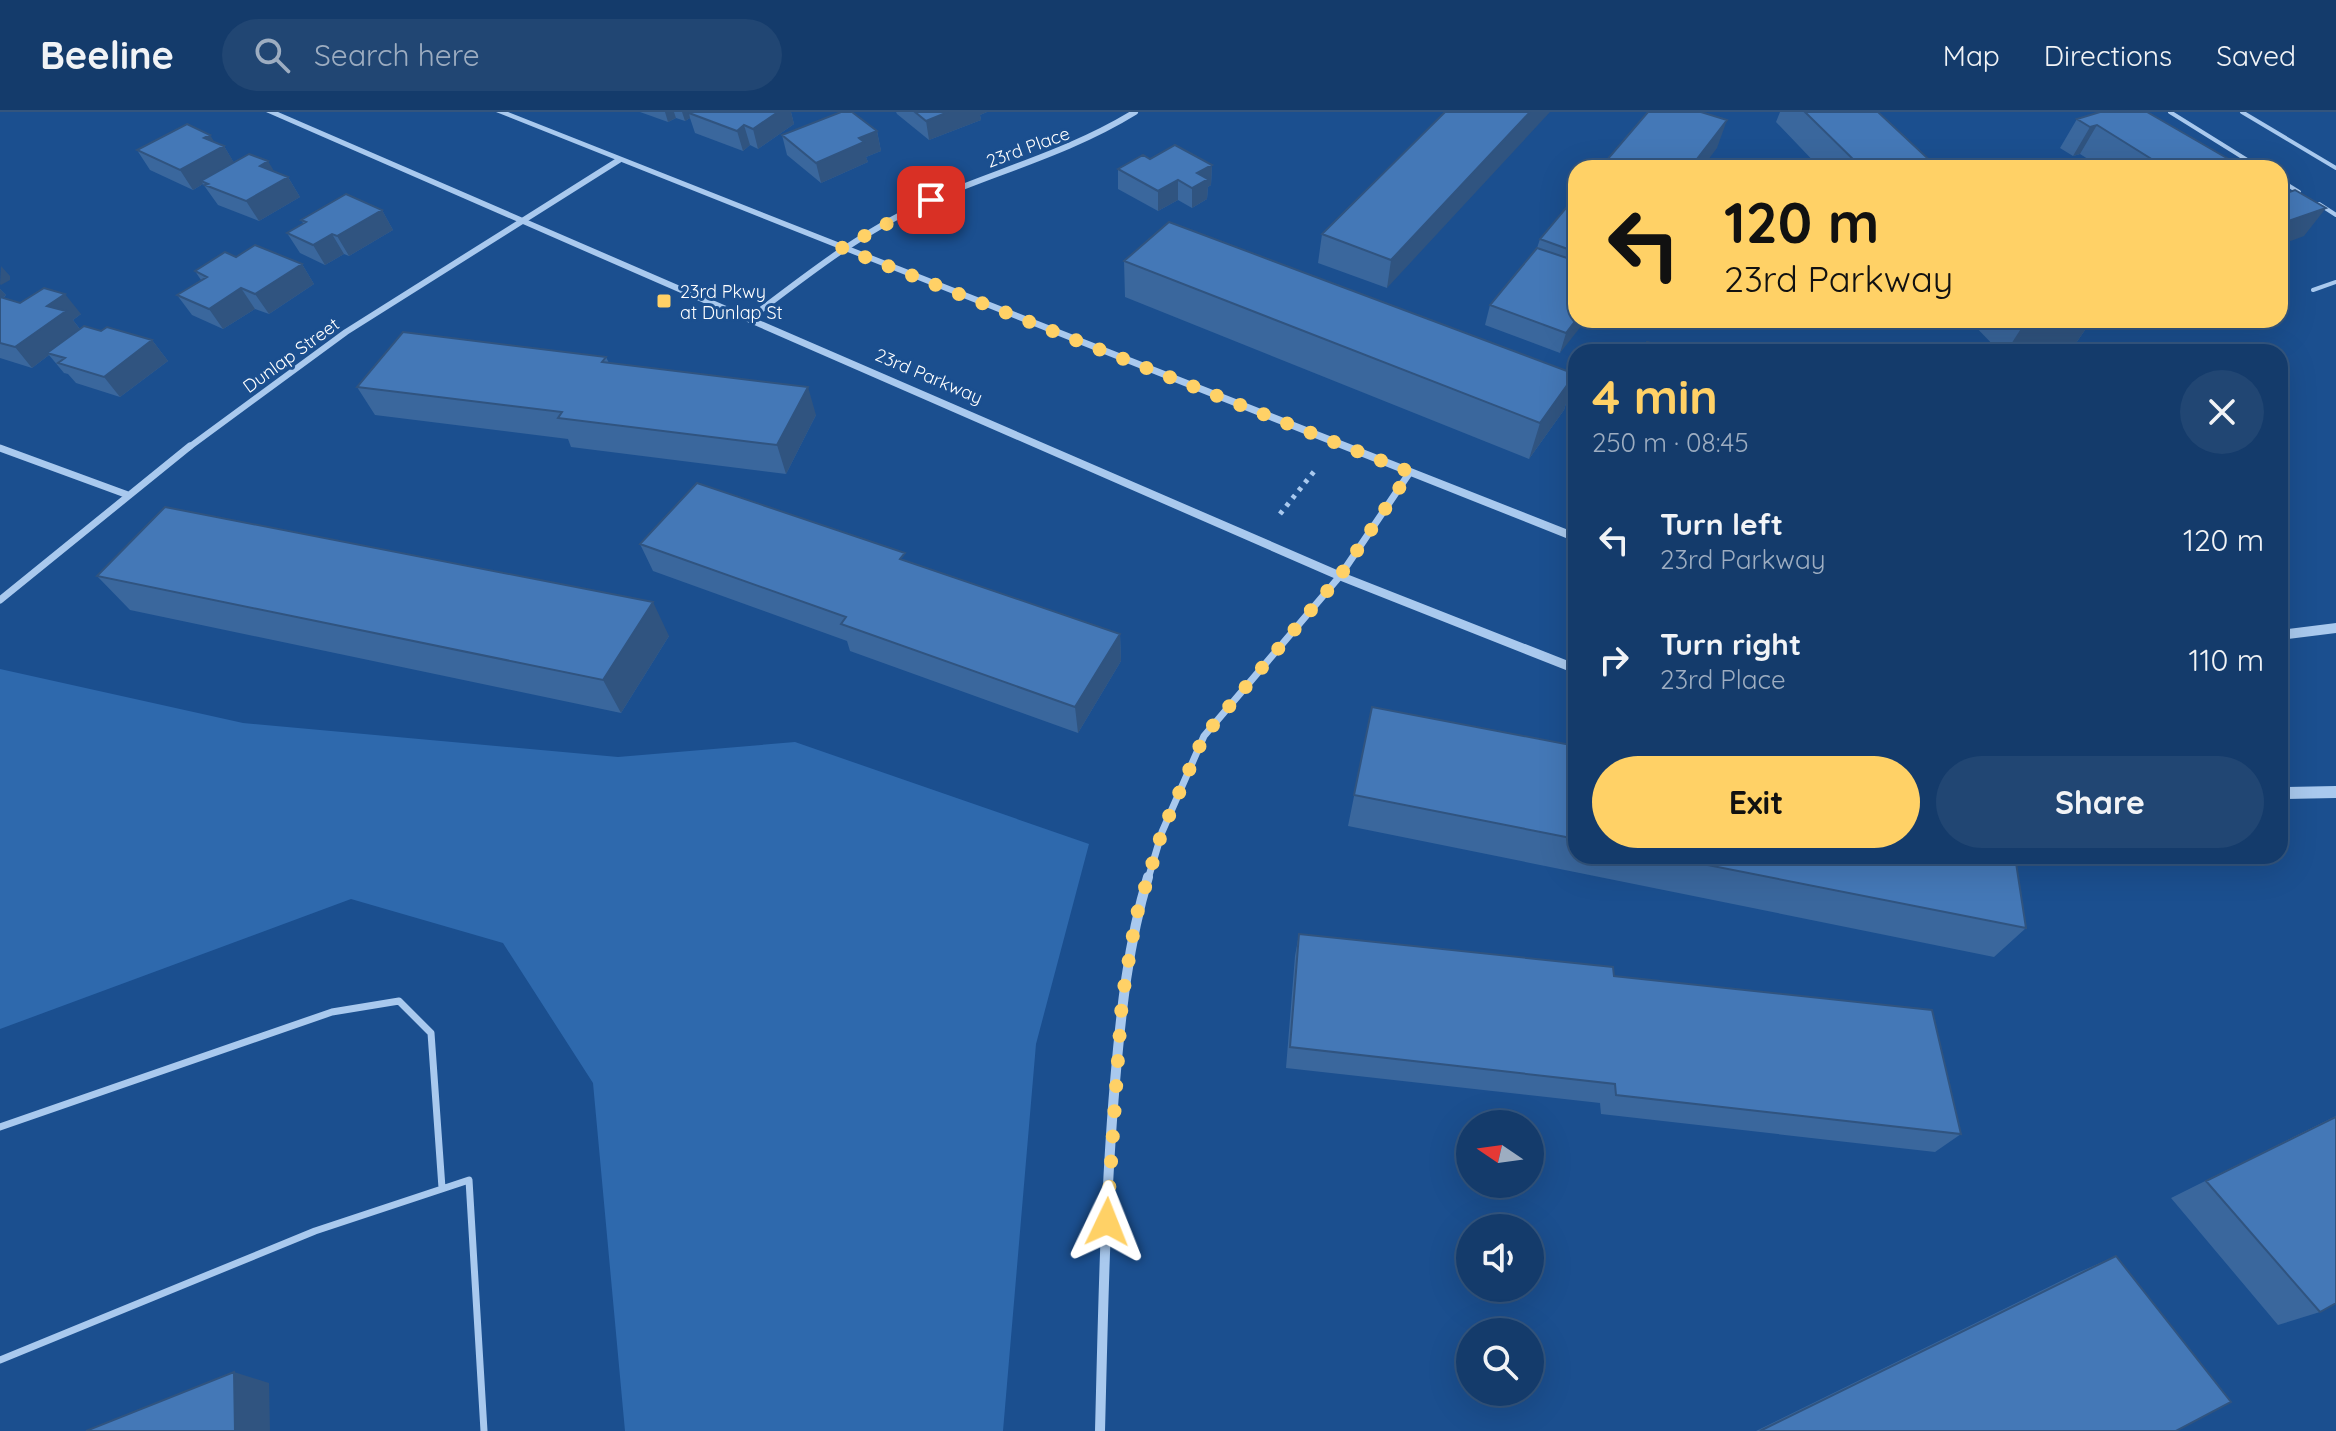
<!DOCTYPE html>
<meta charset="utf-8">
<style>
:root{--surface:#143b6b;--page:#214673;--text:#f1f3f6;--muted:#9dadc1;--line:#33557e;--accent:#ffd166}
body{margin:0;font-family:Quicksand,sans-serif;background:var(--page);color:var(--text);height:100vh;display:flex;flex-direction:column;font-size:30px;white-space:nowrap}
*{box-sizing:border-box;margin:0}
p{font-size:26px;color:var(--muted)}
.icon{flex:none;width:44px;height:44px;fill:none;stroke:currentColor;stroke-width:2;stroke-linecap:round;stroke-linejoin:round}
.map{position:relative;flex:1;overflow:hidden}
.sheet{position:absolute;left:1568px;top:232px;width:720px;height:520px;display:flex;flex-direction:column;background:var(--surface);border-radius:24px;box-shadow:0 8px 32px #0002,0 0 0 2px var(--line)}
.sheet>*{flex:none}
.banner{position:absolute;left:1568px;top:48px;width:720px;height:168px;border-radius:24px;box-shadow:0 8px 32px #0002,0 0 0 2px var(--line);background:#ffd166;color:#111;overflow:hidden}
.needle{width:52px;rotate:283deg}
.fabs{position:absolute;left:1456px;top:998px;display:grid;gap:16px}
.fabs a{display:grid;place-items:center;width:88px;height:88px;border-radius:50%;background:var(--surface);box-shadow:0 8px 32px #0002,0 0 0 2px var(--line);font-size:40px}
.pin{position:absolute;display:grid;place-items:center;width:68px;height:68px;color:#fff;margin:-34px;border-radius:16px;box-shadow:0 4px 12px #0006}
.me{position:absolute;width:88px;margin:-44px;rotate:2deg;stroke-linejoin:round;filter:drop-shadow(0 0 6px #0008)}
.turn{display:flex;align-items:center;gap:28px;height:168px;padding:0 24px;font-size:36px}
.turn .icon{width:104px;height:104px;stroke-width:2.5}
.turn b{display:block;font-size:56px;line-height:68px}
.round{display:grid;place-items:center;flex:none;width:84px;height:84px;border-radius:42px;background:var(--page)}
.head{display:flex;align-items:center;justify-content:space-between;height:136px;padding:0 24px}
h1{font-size:48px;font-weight:700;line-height:60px;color:var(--accent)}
.cta{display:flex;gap:16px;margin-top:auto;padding:16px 24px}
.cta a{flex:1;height:92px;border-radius:48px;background:var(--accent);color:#111;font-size:32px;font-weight:700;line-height:92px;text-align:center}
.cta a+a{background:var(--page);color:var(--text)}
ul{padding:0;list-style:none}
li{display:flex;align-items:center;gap:24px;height:120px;padding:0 24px}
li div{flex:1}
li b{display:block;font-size:30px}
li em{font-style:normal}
header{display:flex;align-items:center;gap:48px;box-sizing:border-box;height:112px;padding:0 40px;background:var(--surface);border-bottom:2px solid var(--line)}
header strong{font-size:38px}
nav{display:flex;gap:44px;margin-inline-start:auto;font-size:28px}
.search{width:560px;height:72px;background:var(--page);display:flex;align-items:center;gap:20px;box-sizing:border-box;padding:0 28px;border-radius:44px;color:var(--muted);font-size:30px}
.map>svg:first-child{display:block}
.green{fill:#2e69ad}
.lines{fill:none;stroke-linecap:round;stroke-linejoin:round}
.path{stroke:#a9c9ee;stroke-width:5;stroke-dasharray:4 6;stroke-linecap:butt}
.service-far1{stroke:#a9c9ee;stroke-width:4}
.service{stroke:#a9c9ee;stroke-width:7}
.minor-far2{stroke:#a9c9ee;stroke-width:6}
.minor-far1{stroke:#a9c9ee;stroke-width:7}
.minor{stroke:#a9c9ee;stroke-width:10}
.tertiary{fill:#a9c9ee;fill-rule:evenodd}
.wall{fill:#3a679d}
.shaded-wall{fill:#305480}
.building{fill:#4478b7;stroke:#305480;stroke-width:2}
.route{stroke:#ffd166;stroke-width:14;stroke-dasharray:0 25.2}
.poi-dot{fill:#ffd166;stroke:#1b4f8f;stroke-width:3}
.labels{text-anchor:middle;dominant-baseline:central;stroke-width:6;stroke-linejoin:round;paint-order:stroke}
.far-street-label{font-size:18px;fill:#fff;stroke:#1b4f8f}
.far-poi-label{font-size:18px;fill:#fff;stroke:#1b4f8f;text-anchor:start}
</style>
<header>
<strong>Beeline</strong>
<div class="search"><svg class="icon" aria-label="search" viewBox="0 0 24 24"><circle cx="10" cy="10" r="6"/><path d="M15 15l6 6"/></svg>Search here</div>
<nav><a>Map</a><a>Directions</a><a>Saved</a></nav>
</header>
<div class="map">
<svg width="2336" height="1319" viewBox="0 0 2336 1319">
<rect width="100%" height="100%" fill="#1b4f8f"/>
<path class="green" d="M0,557L243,611L618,645L795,630L1089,732L1036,932L1003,1319H625L593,971L503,831L351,787L0,917Z"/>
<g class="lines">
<path class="path" d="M1280,402L1316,357"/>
<path class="service-far1" d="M2170,0L2260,56
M2242,0L2336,56
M2280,68L2299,80
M2319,92L2336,103
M2313,178L2336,170"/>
<path class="service" d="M0,1015L332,900L399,889L431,921L442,1076
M0,1248L315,1119L469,1068L484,1319"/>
<path class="minor-far2" d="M749,207C808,162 865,117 933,87C1001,58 1072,39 1135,0
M188,336L346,220L619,48"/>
<path class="minor-far1" d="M0,336L128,383
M0,488L190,334
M1148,767L1162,720L1204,624L1340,464L1410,360"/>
<path class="minor" d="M1100,1319C1103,1203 1105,1086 1115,970C1121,900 1128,832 1148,765"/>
<path class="tertiary" d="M266,0H278L1344,461L1576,552V562L1336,467Z
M496,0H508L1576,421V430Z
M2336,511V521L2280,528V518Z
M2336,674V686L2280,687V675Z"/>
</g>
<path class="wall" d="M640,0H791L794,12L758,37L750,33L743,39L695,21L690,6L685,9L676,6L668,10Z
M896,0H987L980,3L981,8L929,28L897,2Z
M1445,0L1387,176L1318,151L1322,122Z
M1780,0H1878L1938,56H1820L1776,10Z
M2077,7L2244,56H2102L2080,42L2073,44L2060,36Z
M877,19L881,39L866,45L868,50L821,71L787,43L782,23Z
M215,31L224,34L234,51L274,60L288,65L300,85L259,109L218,93L203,72L193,78L150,58L137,38Z
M1150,47L1212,53L1211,73L1208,75L1207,87L1192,96L1178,88L1158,99L1118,77V57Z
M1576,84V208L1560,241L1485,213L1490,193L1537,136L1540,127Z
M382,98L393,118L349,144L344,142L325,153L300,141L287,121L303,111L301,108Z
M236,145L302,152L314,172L269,202L255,197L223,217L192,203L177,183L201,168L195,159Z
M1124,149L1575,262L1564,298L1529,347L1125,185Z
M0,177L6,183L3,186L20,191L81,202L73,208L80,217L101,219L152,228L168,249L120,285L76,271L68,262L64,261L49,243L32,256L0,246Z
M1969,208H2092L2076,231L2026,240H2000Z
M606,245L609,251L816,303L786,362L571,335L568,327L375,303L357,275Z
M640,432L907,449L1120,522L1121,549L1078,621L850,539L847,529L653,459Z
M97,464L669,524L621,601L130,498Z
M1372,595L1576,634V744H2015L2026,816L1994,845L1348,714Z
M1299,822L1614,864L1961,1022L1935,1040L1601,1002L1600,991L1286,956L1295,844Z
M2336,1004L2320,1200L2278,1213L2171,1086Z
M2116,1144L2176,1319H1756L2075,1162Z"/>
<path class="shaded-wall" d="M665,0H674L676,6L668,10Z
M682,0H699L689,1L690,6L685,9Z
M778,0H791L794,12L758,37L753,17Z
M948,0H987L980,3L981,8L929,28L926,9Z
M1530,0H1550L1387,176L1391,148Z
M1727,8L1717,36L1702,56H1690Z
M744,13L750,33L743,39L737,19Z
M2097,13L2080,42L2073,44L2090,15Z
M877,19L881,39L866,45L868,50L821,71L816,51L859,26Z
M210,23L219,37L224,34L236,54L201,69L203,72L193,78L180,58L204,26Z
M268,49L280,69L260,54Z
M1212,53L1211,73L1208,75L1207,87L1192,96V76L1197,61Z
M288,65L300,85L259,109L246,89Z
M1178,68V88L1158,99V79Z
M2326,96L2304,124L2280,133V112Z
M382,98L393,118L349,144L337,124Z
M332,122L344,142L325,153L313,133Z
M302,152L314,172L269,202L255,182Z
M1,154L10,164V168L1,173L0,172Z
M241,176L255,197L223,217L209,197Z
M0,177L6,183L0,188Z
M65,182L81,202L73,208L82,220L47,241L49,243L32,256L15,235L47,194Z
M1576,208H1586L1560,241L1566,221Z
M2064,208H2092L2076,231L2026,240H2006L2022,215Z
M152,228L168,249L120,285L104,265Z
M1575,262L1564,298L1529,347L1540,311Z
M808,275L816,303L786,362L777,333Z
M653,490L669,524L621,601L603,568Z
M1120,522L1121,549L1078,621L1075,595Z
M234,1260L269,1271L270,1319H235Z"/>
<path class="building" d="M690,0H778L753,17L744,13L737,19L689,1Z
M841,0H852L877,19L859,26L864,30L816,51L782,23Z
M915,0H948L926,9Z
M1445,0H1530L1391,148L1322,122Z
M1648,0H1701L1727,8L1690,56H1600Z
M1805,0H1878L1938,56H1862Z
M2100,0H2147L2244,56H2166L2097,13L2090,15L2077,7Z
M187,12L210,23L204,26L224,34L180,58L137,38Z
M1175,33L1212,53L1197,61L1208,67L1192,76L1178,68L1158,79L1118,57L1143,43L1150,47Z
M249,42L268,49L260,54L288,65L246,89L205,73L208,72L201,69Z
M2280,77L2287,81L2295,78L2326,96L2280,112Z
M346,82L382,98L337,124L332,122L313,133L287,121L306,110L301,108Z
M1576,84V140L1540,127Z
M1169,110L1575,262L1540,311L1124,149Z
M255,133L302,152L255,182L241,176L209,197L177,183L207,165L195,159L225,140L236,145Z
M1537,136L1576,149V208L1566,221L1490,193Z
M44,176L65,182L47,194L66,199L15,235L0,231V185L20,191Z
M2015,208H2064L2022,215Z
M84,214L101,219L107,215L152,228L104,265L58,251L65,246L47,241Z
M403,220L606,245L602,250L808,275L777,333L558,306L562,300L357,275Z
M1647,230L1684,240H1643Z
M697,371L905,441L900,447L1120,522L1075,595L841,512L846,505L640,432Z
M165,395L653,490L603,568L97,464Z
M1372,595L1576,634V727L1354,683Z
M1662,744H2015L2026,816Z
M1299,822L1613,855L1614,864L1932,898L1961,1022L1616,983L1615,972L1290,935Z
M2336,1005V1191L2320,1200L2206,1069Z
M2116,1144L2231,1290L2176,1319H1760Z
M234,1260L235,1319H86Z"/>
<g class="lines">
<path class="route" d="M931,88L842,136L1410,360L1340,464L1204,624L1162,720L1136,805L1122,888L1107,1110"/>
</g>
<rect class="poi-dot" x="656" y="181" width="16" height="16" rx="4"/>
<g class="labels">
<g class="far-street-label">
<text transform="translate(1028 35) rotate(-20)">23rd Place</text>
<text transform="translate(291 243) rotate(-36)">Dunlap Street</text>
<text transform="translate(929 264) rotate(23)">23rd Parkway</text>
</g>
<g class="far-poi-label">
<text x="680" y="179">23rd Pkwy<tspan x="680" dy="21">at Dunlap St</tspan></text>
</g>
</g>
</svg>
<div class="fabs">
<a><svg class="needle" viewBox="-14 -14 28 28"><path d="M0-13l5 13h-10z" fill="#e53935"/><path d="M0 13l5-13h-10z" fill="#9dadc1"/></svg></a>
<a><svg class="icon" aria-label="sound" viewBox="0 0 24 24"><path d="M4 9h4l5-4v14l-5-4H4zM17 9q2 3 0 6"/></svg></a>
<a><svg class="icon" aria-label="search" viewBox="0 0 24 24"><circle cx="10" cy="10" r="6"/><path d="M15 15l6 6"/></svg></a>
</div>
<div class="pin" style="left:931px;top:88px;background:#d93025"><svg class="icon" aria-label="arrive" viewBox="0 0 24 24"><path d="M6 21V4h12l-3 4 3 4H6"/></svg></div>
<svg class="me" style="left:1107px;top:1110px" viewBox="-20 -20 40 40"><path d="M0-17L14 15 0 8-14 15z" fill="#ffd166" stroke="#fff" stroke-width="4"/></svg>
<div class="banner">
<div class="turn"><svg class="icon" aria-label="left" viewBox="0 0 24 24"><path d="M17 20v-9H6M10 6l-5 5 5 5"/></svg><div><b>120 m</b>23rd Parkway</div></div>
</div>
<section class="sheet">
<div class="head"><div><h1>4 min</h1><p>250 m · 08:45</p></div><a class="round"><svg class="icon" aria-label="close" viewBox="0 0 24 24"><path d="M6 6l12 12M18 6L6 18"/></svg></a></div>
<ul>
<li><svg class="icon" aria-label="left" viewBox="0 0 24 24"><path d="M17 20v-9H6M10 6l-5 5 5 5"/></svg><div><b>Turn left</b><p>23rd Parkway</p></div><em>120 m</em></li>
<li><svg class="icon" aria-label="right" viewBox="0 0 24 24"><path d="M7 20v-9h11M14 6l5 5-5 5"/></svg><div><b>Turn right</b><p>23rd Place</p></div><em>110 m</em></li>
</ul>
<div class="cta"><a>Exit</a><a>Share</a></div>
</section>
</div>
